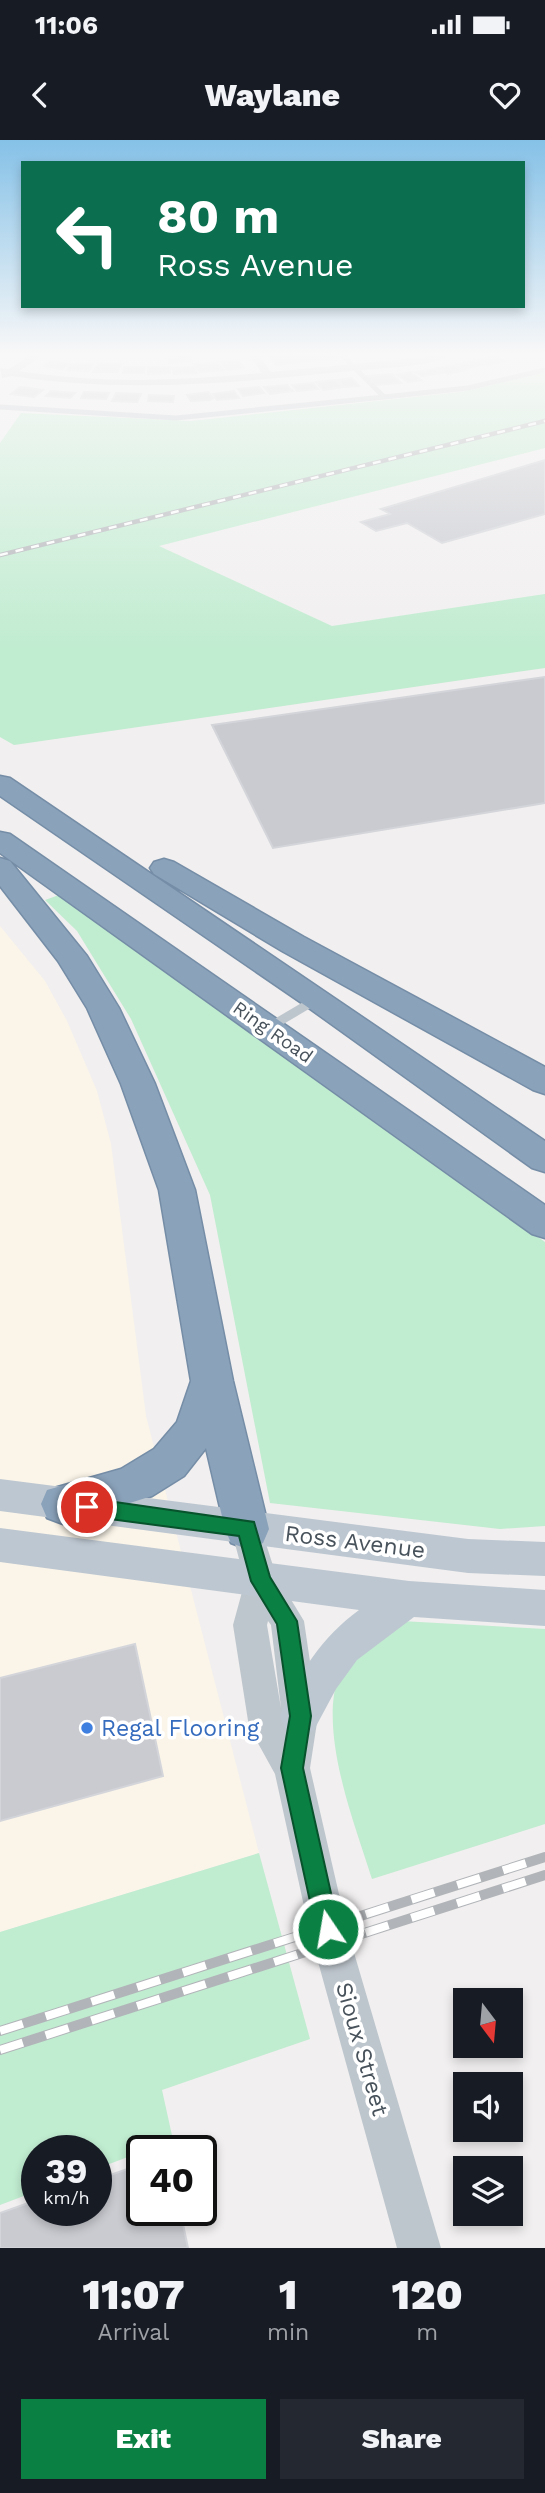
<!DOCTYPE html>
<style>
:root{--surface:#171b24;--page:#242831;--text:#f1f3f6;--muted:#9ea1a6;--accent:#0b8043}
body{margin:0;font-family:"Work Sans",sans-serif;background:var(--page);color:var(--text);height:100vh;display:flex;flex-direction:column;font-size:26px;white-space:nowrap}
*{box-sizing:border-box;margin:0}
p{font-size:23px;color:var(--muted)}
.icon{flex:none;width:38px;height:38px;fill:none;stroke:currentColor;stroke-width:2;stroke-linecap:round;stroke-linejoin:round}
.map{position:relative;height:2108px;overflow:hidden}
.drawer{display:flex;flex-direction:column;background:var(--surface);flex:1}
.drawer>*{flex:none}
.banner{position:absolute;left:21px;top:21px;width:504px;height:147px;border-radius:0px;box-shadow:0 4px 10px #0003;background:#0b6e4f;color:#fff;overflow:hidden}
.needle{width:46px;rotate:164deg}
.fabs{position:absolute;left:453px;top:1848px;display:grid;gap:14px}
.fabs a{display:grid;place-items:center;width:70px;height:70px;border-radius:0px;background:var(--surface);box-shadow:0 4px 10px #0003;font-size:35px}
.speed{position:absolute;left:21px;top:1995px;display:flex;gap:14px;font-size:35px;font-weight:700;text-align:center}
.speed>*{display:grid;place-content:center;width:91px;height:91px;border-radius:50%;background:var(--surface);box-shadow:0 4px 10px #0003;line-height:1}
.speed small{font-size:18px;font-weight:400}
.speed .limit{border:4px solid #111;border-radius:10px;background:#fff;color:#111}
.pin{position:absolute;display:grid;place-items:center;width:60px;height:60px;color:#fff;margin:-30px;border:4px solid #fff;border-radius:50%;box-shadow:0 2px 7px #0007}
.me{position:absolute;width:77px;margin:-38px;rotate:348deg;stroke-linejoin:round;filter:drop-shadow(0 0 5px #0008)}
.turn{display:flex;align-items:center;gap:24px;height:147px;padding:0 21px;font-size:32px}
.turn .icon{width:91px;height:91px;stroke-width:2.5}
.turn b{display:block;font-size:49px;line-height:60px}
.eta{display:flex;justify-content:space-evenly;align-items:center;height:119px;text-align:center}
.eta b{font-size:42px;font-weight:800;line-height:49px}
.primary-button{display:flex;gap:14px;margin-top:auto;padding:14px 21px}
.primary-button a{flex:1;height:80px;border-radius:0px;background:var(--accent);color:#fff;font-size:28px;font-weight:800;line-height:80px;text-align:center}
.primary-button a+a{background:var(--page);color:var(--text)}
.status{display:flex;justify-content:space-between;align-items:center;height:49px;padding:0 35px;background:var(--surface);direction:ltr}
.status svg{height:19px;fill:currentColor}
header{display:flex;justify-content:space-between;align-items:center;height:91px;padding:0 21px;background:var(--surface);font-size:32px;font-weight:800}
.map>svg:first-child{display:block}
.commercial{fill:#fbf5e9}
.green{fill:#c0ecd0}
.building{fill:#c9cbd1;stroke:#d3d5da;stroke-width:2}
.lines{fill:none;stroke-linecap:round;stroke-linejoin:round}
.motorway-casing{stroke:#758da6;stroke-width:3}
.service-far1{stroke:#bec6cd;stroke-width:5}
.service{stroke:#bec6cd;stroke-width:9}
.minor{fill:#bec6cd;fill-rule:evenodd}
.tertiary{fill:#bec6cd;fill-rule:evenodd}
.secondary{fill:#bdc7d1;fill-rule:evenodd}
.motorway{fill:#8aa2ba;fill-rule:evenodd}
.rail-far1-casing{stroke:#b1b4b8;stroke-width:4.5}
.rail-casing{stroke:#b1b4b8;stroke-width:10}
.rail-far1{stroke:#fff;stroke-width:2.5;stroke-dasharray:8;stroke-linecap:butt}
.rail{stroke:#fff;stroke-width:8;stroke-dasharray:24;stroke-linecap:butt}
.route{fill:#0b8043;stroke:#07532c;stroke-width:2}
.shop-dot{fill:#3f7fe0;stroke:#fff;stroke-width:2.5}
.labels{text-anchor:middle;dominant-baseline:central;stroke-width:7;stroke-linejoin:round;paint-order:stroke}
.street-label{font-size:19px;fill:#48525b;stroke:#fff}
.near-street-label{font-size:23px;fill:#48525b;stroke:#fff}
.near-shop-label{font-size:23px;fill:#366cbe;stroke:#fff;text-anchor:start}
</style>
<div class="status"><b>11:06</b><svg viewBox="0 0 49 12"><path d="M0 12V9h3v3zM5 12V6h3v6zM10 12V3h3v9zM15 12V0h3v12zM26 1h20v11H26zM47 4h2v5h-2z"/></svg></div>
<header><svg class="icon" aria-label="back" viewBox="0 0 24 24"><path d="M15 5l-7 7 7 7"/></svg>Waylane<svg class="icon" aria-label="heart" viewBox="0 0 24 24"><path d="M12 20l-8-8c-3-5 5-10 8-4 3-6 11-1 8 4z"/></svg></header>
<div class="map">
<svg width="545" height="2108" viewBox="0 0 545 2108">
<rect width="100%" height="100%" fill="#f1efef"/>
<path class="commercial" d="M0,786L45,841L67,881L97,951L111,1004L146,1276L259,1713L0,1792Z"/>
<path class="green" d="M545,232V308L159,406L332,486L545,454V528L14,605L0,597V303L21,273L191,281L460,252Z
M59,755L545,1102V1386L500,1389L270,1363L210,1055L131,879L77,791L45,760Z
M401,1481L545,1489V1684L372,1739C354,1680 304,1561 355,1509C366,1498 387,1490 401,1481Z
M259,1713L310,1899L162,1950L173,2000L96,2029V2011H37V2051L0,2065V1792Z"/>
<path class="building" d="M294,215L300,222L276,225L270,217Z
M295,215H334L337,218L301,222Z
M191,216V221L169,223L167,218Z
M495,216L505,221L488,225L477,220Z
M237,220L244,228L227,230L221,222Z
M475,220L485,224L467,228L458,224Z
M51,221L62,223L70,224L61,229L44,226Z
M217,222L224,230L200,232L194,224Z
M86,223L93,224L89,231L67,230L71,225Z
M98,223L116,224H122L117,232H93Z
M457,225L466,230L448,234L437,228Z
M124,227H145L144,233H123Z
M148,227H170V233L148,234Z
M194,227L197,233L174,234L172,228Z
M435,229L442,233L422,236L415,232Z
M411,232L421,240L408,242L397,235Z
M392,234L401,243L375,245L367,236Z
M352,238L359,246L344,247L338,240Z
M335,240L343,247L323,250L316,242Z
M313,243L318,249L297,251L292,245Z
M287,245L293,251L270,254L264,247Z
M20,247L43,250L34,257L11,254Z
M259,247L264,253L243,256L238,249Z
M51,251L75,253L70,258L46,256Z
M234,251L239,258L217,260L213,254Z
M84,252L109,253L106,259L81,258Z
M208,252L213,258L210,260L191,261L187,255Z
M116,253L141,254L137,262L112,261Z
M149,255L174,256L173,262L148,261Z
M545,320V374L442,403L407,383L376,391L361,382L390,374L381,369Z
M545,537V663L273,708L212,585Z
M135,1504L163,1636L0,1681V1538Z
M142,2024V2070H180L188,2108H0V2073L37,2060V2070H96V2040Z"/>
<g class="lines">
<g class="motorway-casing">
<path id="motorway" d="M0,636L10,638L545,1001V1032L532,1028L306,866L0,656Z
M0,692L10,694L545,1065V1098L532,1094L0,713Z
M0,718L10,721L87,816L119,868L155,944L195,1050L233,1241L269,1389L263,1403L247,1409L231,1403L225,1389L206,1308L184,1336L152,1356L63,1384L47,1378L41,1364L47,1350L121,1329L154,1309L177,1282L191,1241L159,1050L121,944L87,868L58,821L0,746Z
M164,719L174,722L304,797L545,927V954L533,950L282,811L154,734L150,728L154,722Z"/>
</g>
<path class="service-far1" d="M384,257L468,248L545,230
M0,267L176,278L384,257L342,215"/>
<path class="service" d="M268,888L317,859"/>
<path class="minor" d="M31,215H43L19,231C100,244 181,241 262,233L249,215H259L271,232L448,215C430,227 382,228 359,230C244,242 127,254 12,236L2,238L0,228L9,229Z"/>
<path class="tertiary" d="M247,1374L258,1379L276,1435L304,1481L318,1576L310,1628L347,1789L441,2108H397L309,1789L275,1634L249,1587L233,1485L245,1441L231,1389L236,1379ZM268,1481L271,1485L281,1568L267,1485Z"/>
<path class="secondary" d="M0,1339L468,1399L545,1402V1436L468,1433L0,1371Z
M0,1388L409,1441L545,1450V1486L414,1477L357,1520L336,1549L314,1590L300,1596L286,1590L280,1576C298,1534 322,1497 359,1470L0,1422Z"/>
<use href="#motorway" class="motorway"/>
<g class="rail-far1-casing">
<path id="rail-far1" d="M0,415L545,281"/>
</g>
<g class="rail-casing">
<path id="rail" d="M0,1891L545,1717
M0,1910L545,1735"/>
</g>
<use href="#rail-far1" class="rail-far1"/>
<use href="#rail" class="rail"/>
</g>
<linearGradient id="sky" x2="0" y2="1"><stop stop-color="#85c1e7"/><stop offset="0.42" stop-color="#f9f8f8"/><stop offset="1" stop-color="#f9f8f8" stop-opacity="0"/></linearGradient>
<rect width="545" height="510" fill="url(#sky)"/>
<path class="route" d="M87,1358L254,1382L270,1437L297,1481L311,1576L303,1628L339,1789L336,1797L328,1801L319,1797L316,1789L281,1628L290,1576L277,1484L251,1441L239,1396L87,1376L80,1373L77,1367L80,1361Z"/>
<circle class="shop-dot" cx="87" cy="1588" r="7"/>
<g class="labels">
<g class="street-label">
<text transform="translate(273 892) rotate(35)">Ring Road</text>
</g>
<g class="near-street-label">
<text transform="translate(355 1402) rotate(7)">Ross Avenue</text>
<text transform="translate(362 1909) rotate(74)">Sioux Street</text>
</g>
<g class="near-shop-label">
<text x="101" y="1588">Regal Flooring</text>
</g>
</g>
</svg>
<div class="fabs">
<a><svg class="needle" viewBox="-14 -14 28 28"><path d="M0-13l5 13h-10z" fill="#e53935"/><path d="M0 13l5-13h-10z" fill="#9ea1a6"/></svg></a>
<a><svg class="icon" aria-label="sound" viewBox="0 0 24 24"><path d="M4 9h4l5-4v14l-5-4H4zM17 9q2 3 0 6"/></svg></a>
<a><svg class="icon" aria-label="layers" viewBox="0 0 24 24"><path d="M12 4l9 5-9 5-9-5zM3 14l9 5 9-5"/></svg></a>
</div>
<div class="speed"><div>39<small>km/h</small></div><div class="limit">40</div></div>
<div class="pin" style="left:87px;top:1367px;background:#d93025"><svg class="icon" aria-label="arrive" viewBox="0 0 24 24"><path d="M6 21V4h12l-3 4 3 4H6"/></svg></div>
<svg class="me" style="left:328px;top:1789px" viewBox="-20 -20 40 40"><circle r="17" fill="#0b8043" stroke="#fff" stroke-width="3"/><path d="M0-11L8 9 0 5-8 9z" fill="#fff"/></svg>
<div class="banner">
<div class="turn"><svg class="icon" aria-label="left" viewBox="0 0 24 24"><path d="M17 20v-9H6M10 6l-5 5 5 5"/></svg><div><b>80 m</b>Ross Avenue</div></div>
</div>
</div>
<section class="drawer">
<div class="eta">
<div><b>11:07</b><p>Arrival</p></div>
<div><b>1</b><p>min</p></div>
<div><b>120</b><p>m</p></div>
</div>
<div class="primary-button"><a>Exit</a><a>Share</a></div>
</section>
